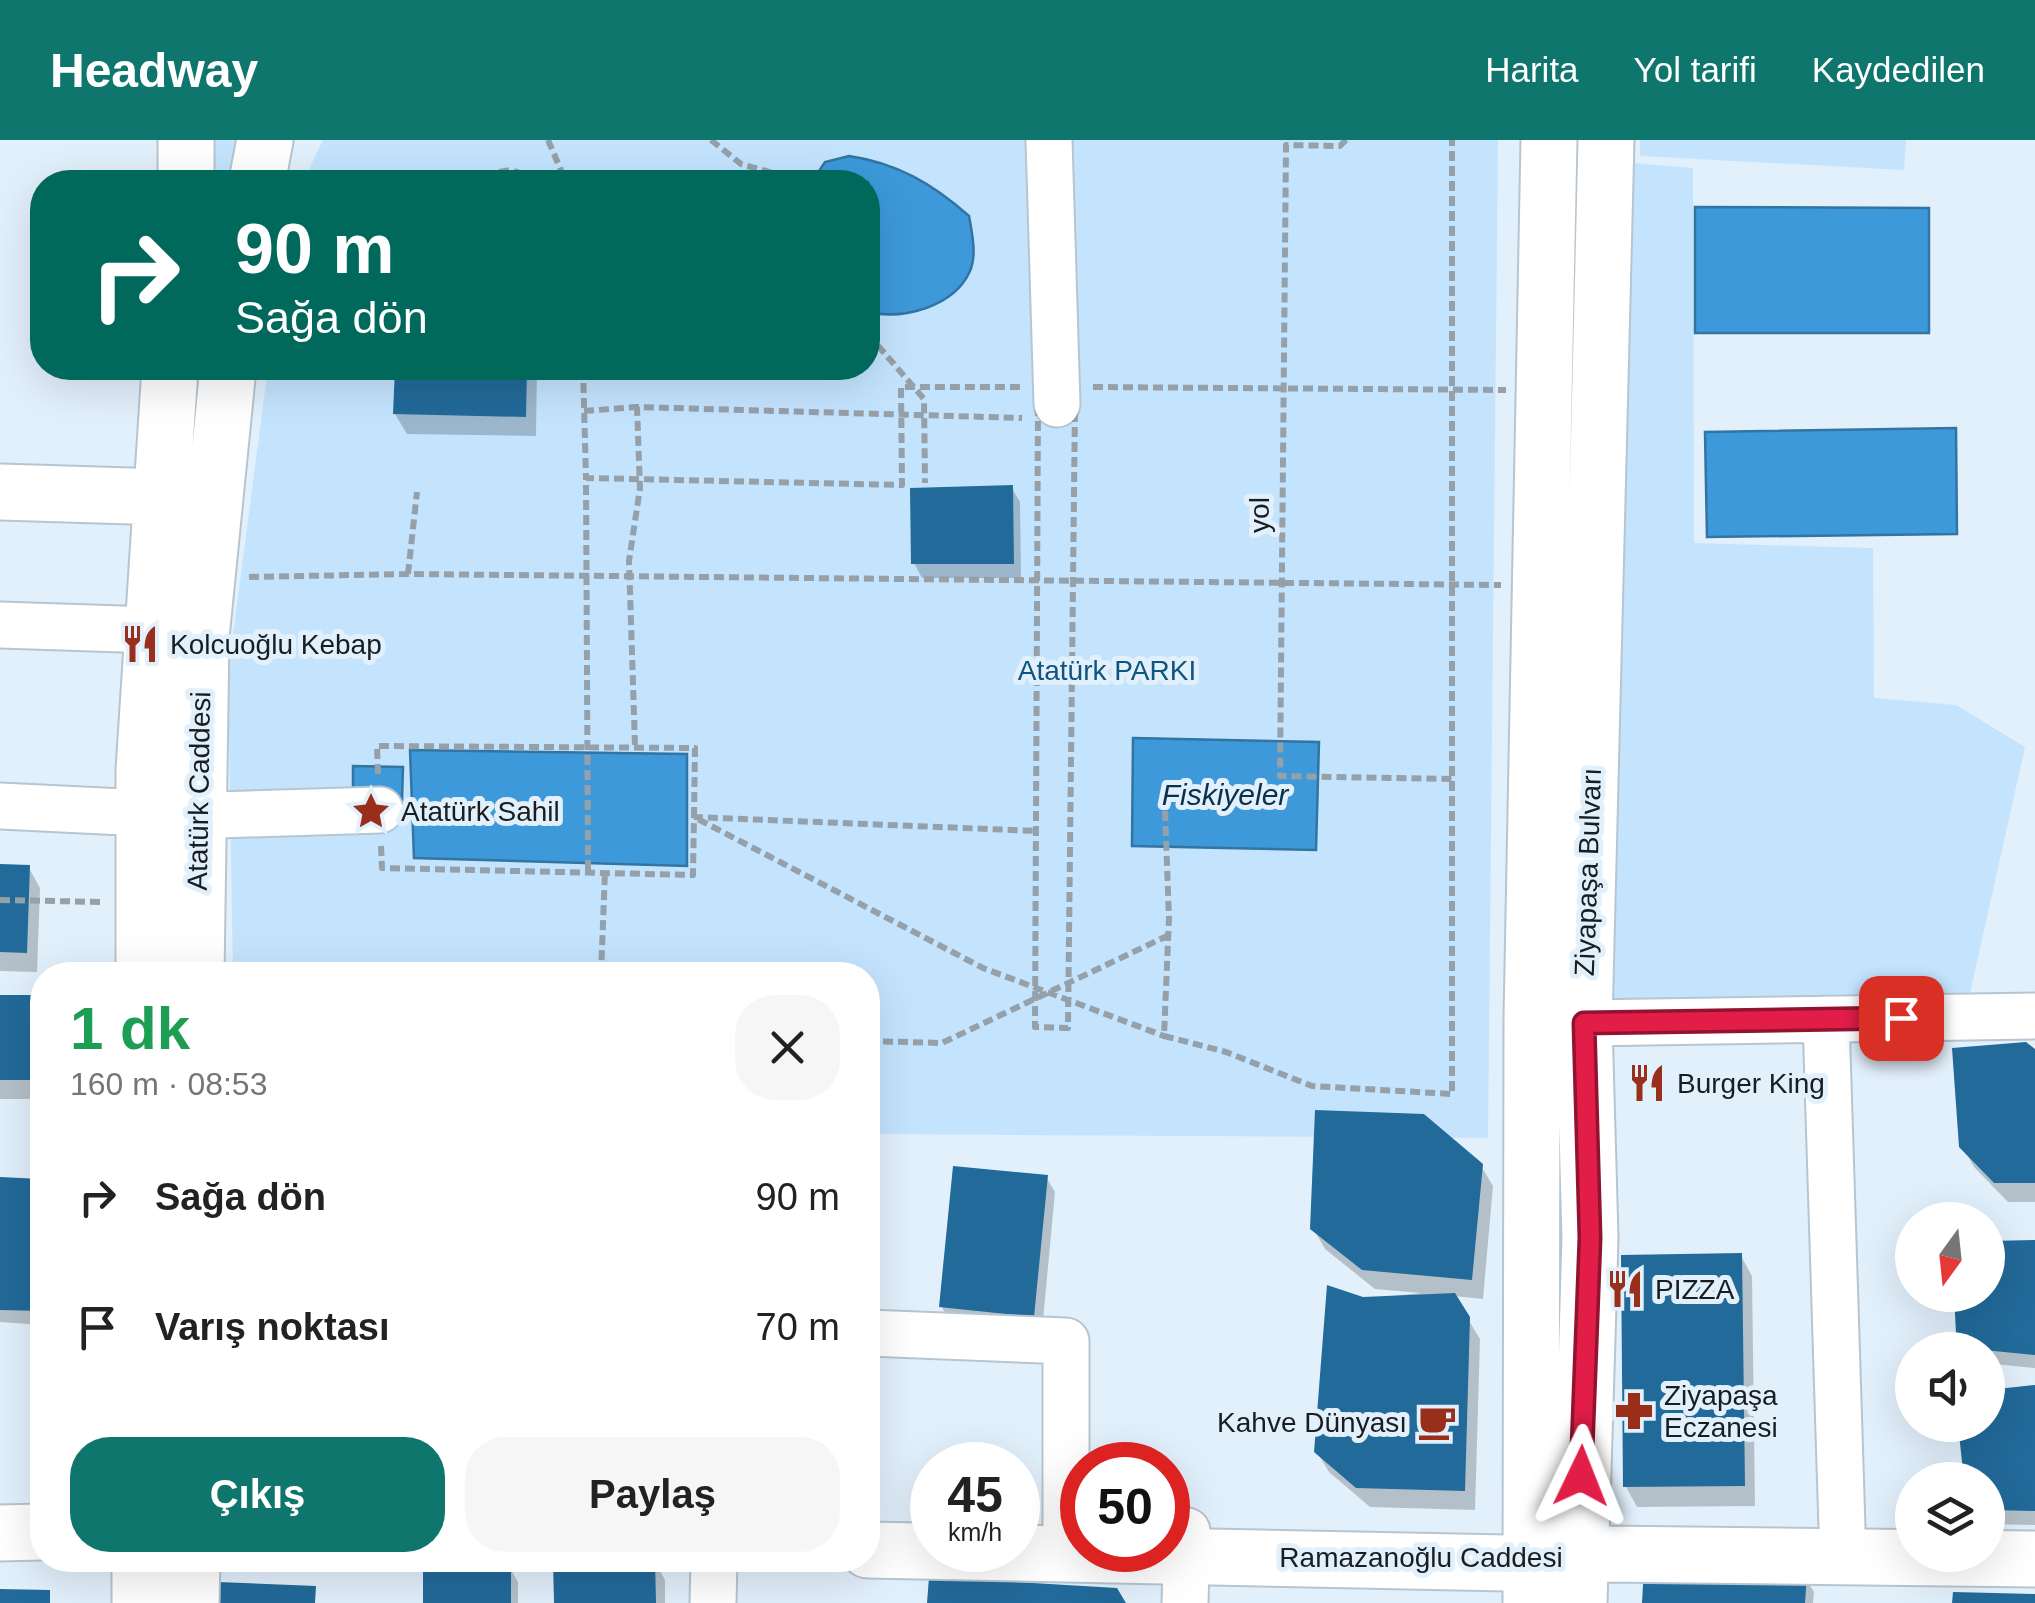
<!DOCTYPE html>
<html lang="tr">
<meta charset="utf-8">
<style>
:root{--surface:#fff;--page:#f6f6f6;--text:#222;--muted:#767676;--accent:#0f766e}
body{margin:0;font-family:Helvetica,sans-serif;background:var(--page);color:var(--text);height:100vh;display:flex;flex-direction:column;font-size:38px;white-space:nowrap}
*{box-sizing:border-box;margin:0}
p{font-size:32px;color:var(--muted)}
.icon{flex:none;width:55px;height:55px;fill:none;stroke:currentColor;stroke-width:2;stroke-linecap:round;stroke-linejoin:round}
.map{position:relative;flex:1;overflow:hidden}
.drawer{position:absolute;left:30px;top:822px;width:850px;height:610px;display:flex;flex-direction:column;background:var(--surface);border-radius:40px;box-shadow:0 10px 40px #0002}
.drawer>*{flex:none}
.banner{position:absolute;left:30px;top:30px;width:850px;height:210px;border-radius:40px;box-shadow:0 10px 40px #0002;background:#00695c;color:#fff;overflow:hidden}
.needle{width:65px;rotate:195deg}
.buttons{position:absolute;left:1895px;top:1062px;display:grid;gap:20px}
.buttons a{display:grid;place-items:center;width:110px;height:110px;border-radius:50%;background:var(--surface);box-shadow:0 10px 40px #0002;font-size:50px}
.speed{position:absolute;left:910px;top:1302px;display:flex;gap:20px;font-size:50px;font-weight:700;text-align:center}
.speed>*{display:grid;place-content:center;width:130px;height:130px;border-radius:50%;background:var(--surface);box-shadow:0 10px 40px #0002;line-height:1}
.speed small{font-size:25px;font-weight:400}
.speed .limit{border:15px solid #d22;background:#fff;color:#111}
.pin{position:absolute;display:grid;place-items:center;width:85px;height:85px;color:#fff;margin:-42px;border-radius:20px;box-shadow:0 5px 15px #0006}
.me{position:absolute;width:110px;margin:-55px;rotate:2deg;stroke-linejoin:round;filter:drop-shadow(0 0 8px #0008)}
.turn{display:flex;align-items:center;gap:35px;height:210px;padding:0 40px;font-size:45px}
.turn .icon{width:130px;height:130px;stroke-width:2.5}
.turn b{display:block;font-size:70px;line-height:85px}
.round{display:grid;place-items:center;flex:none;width:105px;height:105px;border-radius:40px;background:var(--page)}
.headline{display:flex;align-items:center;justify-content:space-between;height:170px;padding:0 40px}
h1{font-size:60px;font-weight:700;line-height:75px;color:#1e9e55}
.primary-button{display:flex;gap:20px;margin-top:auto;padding:20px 40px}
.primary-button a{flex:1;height:115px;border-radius:40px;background:var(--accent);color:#fff;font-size:40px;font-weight:700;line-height:115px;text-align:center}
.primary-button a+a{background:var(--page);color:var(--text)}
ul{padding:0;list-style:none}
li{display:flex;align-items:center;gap:30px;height:130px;padding:0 40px}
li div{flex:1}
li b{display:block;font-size:38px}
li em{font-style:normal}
header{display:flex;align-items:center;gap:60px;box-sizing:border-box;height:140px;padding:0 50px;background:var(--accent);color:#fff}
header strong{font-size:48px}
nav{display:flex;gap:55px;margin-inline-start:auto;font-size:35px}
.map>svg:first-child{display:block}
.green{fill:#c4e4fe}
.water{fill:#3d99da;stroke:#3274a2;stroke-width:2.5}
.shadow{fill:#0003}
.building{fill:#226a9a}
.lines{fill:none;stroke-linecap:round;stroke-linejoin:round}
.minor-casing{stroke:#b7c5d0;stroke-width:49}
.major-casing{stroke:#b7c5d0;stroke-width:59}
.path{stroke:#95a0a9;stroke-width:6;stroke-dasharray:10 5;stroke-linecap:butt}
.minor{stroke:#fff;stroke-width:45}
.major{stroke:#fff;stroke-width:55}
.route-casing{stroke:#92132f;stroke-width:25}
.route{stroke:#e11d48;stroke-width:18}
.labels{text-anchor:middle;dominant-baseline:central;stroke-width:10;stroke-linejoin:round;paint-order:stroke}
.street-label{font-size:28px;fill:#181d21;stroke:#e2f0fc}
.poi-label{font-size:28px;fill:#181d21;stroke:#e2f0fc;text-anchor:start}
.park-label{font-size:28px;fill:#105480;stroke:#e2f0fc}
.water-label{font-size:30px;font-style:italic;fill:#09314b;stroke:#e2f0fc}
</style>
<header>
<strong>Headway</strong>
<nav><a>Harita</a><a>Yol tarifi</a><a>Kaydedilen</a></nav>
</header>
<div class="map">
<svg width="2035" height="1463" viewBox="0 0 2035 1463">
<rect width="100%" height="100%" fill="#e2f0fc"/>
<path class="green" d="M203,0H249L241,42H200Z
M323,0H1498L1488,998L868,994V835H233L228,533L268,228H868V42H303Z
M1640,0H1906L1904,30L1640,16Z
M1634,23L1693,28L1694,403L1873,408L1874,558L1956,565L2025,607L1969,858L1606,904L1610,532Z"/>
<path class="water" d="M849,16C897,23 933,44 969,76C972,93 977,115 970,131C954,167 903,180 868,172V42H824L819,31L825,22Z
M1695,67L1929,68V193H1695Z
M1956,288L1957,394L1707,397L1705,292Z
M1133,598L1319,602L1316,710L1132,706Z
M410,610L687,614V726L414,718Z
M353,626L403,627L402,660L353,659Z"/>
<path class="shadow" d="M397,228H537L536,296L407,294L395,274Z
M1011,347L1020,362L1021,438H922L914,423Z
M0,726L29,728L40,748L37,832L0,831Z
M0,858H31L42,878V959H0Z
M2035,912V1062H2008L1974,1027L1962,1006Z
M1481,1026L1493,1046L1483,1159L1454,1156L1480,1199L1475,1370L1370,1367L1329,1332L1317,1312L1363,1159L1421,1153L1375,1149L1325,1109L1313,1088Z
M1046,1037L1055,1052L1042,1191L950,1182L942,1167Z
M0,1040L42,1041V1185L0,1182Z
M2035,1103V1228L1994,1224L1988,1220V1210H1970L1958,1192L1957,1155H1988V1104Z
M1741,1116L1752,1136L1755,1366L1637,1367L1626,1347Z
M2035,1248V1385L1988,1384V1340H1967L1961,1285H1988V1253Z
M654,1420L665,1440V1463H556Z
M510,1428L518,1442V1463H425Z
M1805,1438L1814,1452L1813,1463H1644Z"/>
<path class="building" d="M395,228H527L526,277L393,274Z
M1013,345L1014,424H911L910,348Z
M0,724L30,725L27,813L0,812Z
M0,855H33L31,940H0Z
M2026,902L2035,909V1043H1994L1959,1007L1952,908Z
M1315,970L1424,974L1483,1024L1472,1140L1362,1130L1310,1089Z
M953,1026L1048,1035L1034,1177L939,1167Z
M0,1037L42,1039V1171L0,1170Z
M2035,1100V1215L1984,1210L1956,1193L1954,1155H1988V1101Z
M1742,1113L1745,1346L1623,1347L1621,1115Z
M1327,1145L1363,1157L1455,1153L1470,1177L1465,1351L1356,1348L1314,1312Z
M2035,1245V1371L1988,1370V1340H1964L1958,1285H1988V1250Z
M553,1420H655L656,1463H554Z
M423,1424L511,1425V1463H423Z
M1644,1426L1807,1435L1805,1463H1642Z
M929,1437L1117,1448L1126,1463H927Z
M193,1441L316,1446L315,1463H192Z
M0,1449L50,1450V1463H0Z
M1953,1452L2035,1454V1463H1952Z"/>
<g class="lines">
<g class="minor-casing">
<path id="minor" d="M1049,0L1057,264
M0,485L153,490
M0,666L144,673
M217,675L380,670
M1826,879L1842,1388
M1584,883L2035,876
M868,1193L1066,1201V1414
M713,1463L714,1420
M1185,1463L1187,1391"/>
</g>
<g class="major-casing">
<path id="major" d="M186,0V42
M257,42L265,0
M0,352L164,357
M144,835V630L170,228
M196,835L201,497L228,228
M0,1393L42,1392
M868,1410L1507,1423L1604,1414L2035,1419
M140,1463V1420
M191,1463L192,1420
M1531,1463L1532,878L1549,0
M1579,1463L1590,1098L1584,883L1606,0"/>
</g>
<path class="path" d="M548,0L566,42
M711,0L741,24L804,42
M1346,0L1340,6L1286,5L1280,636L1452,639
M440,42L510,30L552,42
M868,194L924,259L925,343
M583,228L586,338
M1093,247L1506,250
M1038,264H1075L1068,888L1035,887Z
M584,271L637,267L1022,278
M408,434L417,352
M249,437L408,434L1501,445
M635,605L629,421L640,348L637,267
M378,634L377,606L695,608L694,677L983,828L1164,896
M1165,671L1169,778L1164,896L1226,912L1312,946L1452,954V0
M381,706L382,728L693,735L694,677L1037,691
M588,730L586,338L902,345L901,247H1021
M0,760L103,762
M601,835L605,731
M868,901L942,903L1167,796"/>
<use href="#minor" class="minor"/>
<use href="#major" class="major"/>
</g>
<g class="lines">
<g class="route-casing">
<path id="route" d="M1581,1336L1590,1098L1584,883L1901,878"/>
</g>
<use href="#route" class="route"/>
</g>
<defs>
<g id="restaurant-bare" transform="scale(3)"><path d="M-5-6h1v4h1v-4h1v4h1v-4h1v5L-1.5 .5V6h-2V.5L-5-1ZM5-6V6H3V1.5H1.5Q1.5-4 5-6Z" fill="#992f1b" stroke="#e2f0fc" stroke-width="2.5" paint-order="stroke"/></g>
<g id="sight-bare" transform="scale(3)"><path d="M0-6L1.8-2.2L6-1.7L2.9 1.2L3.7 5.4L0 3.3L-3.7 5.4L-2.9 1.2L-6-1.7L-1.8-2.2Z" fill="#992f1b" stroke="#e2f0fc" stroke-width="2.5" paint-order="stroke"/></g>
<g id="pharmacy-bare" transform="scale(3)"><path d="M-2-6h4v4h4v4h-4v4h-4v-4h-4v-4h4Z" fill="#992f1b" stroke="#e2f0fc" stroke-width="2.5" paint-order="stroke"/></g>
<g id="cafe-bare" transform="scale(3)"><path d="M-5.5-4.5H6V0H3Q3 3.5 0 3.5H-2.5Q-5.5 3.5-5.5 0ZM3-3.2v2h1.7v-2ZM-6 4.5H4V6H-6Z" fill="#992f1b" stroke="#e2f0fc" stroke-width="2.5" paint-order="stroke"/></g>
</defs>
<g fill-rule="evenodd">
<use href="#restaurant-bare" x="140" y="504"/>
<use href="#sight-bare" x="371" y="671"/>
<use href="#restaurant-bare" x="1647" y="943"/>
<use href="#restaurant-bare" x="1625" y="1149"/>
<use href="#pharmacy-bare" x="1634" y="1271"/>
<use href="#cafe-bare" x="1437" y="1282"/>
</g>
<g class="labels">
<g class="street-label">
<text transform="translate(1259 375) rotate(-90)">yol</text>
<text transform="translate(199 651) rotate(-89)">Atatürk Caddesi</text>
<text transform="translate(1588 732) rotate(-88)">Ziyapaşa Bulvarı</text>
<text x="1421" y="1417">Ramazanoğlu Caddesi</text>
</g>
<g class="poi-label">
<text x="170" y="504">Kolcuoğlu Kebap</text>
<text x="401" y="671">Atatürk Sahil</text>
<text x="1677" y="943">Burger King</text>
<text x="1655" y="1149">PIZZA</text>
<text x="1664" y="1255">Ziyapaşa<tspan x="1664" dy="32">Eczanesi</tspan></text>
<text x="1407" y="1282" text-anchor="end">Kahve Dünyası</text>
</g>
<g class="park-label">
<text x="1107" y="530">Atatürk PARKI</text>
</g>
<g class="water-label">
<text x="1225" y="654">Fiskiyeler</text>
</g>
</g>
</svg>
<div class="buttons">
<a><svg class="needle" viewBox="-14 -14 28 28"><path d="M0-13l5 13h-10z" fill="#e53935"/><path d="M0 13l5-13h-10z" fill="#767676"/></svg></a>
<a><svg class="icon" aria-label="sound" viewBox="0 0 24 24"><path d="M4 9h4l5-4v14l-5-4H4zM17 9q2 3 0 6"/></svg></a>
<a><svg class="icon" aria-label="layers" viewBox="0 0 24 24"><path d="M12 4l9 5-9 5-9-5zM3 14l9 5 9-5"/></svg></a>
</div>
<div class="speed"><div>45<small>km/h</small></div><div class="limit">50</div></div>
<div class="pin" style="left:1901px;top:878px;background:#d93025"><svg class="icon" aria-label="arrive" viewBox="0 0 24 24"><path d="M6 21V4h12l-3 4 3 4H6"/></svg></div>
<svg class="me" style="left:1581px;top:1336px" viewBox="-20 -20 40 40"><path d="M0-17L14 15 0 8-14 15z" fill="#e11d48" stroke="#fff" stroke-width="4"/></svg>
<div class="banner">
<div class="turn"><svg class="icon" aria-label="right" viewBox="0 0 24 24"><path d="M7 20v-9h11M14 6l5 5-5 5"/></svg><div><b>90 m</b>Sağa dön</div></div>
</div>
<section class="drawer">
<div class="headline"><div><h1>1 dk</h1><p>160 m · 08:53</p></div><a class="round"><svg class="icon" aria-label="close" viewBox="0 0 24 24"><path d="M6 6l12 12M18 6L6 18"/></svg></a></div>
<ul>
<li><svg class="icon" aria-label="right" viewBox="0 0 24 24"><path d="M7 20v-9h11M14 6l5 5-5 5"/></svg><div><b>Sağa dön</b></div><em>90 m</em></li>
<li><svg class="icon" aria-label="arrive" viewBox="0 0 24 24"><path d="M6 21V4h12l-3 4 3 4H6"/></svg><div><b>Varış noktası</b></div><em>70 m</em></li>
</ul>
<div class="primary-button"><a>Çıkış</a><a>Paylaş</a></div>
</section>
</div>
